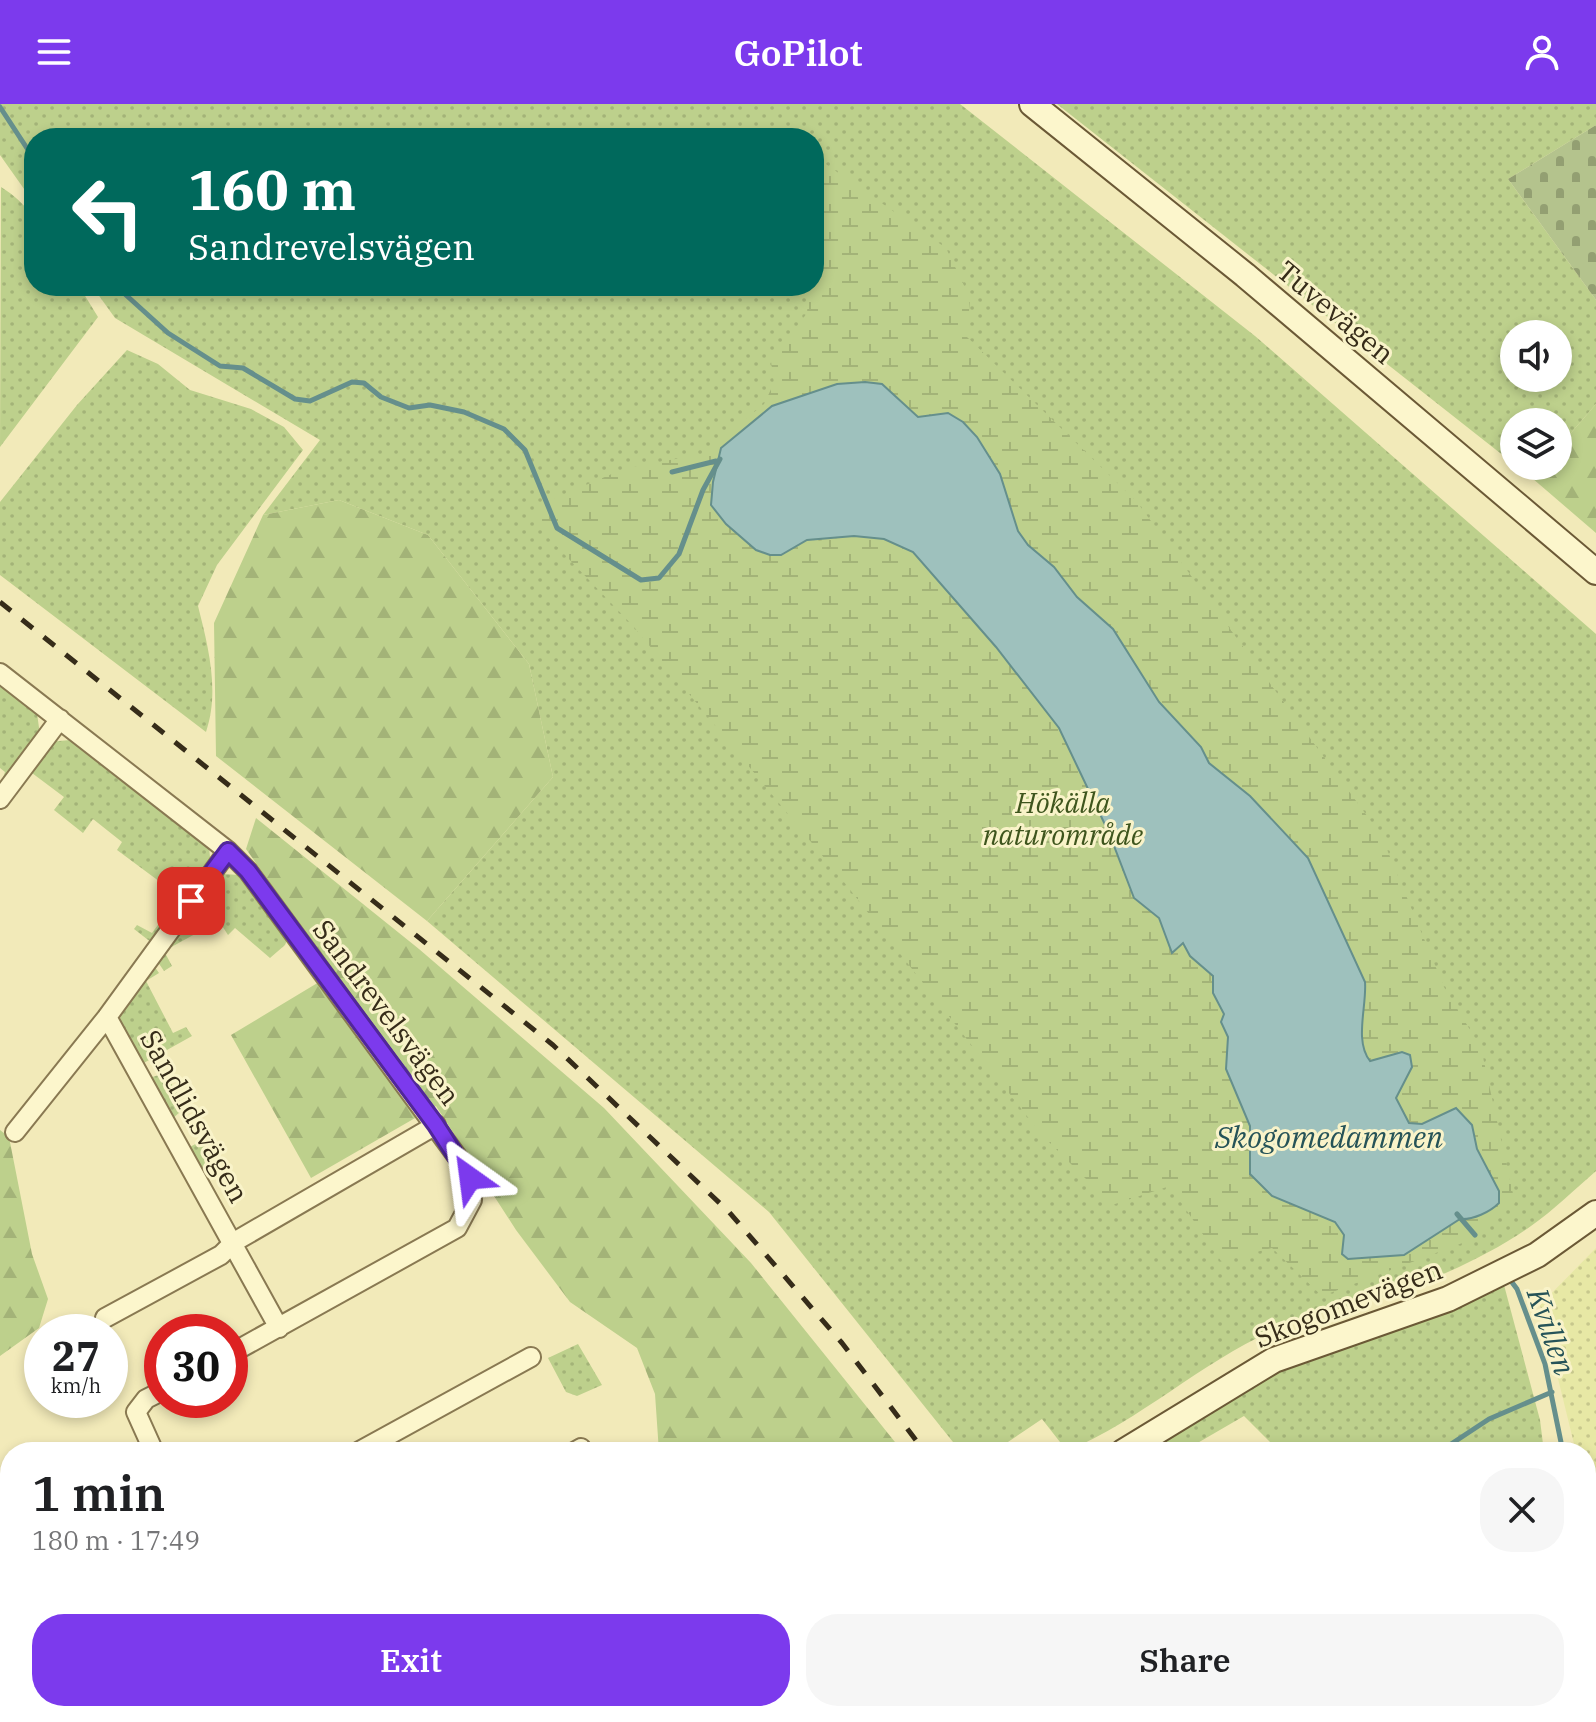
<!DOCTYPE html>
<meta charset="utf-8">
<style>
:root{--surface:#fff;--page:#f6f6f6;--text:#202124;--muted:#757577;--accent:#7c3aed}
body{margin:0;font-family:"IBM Plex Serif",serif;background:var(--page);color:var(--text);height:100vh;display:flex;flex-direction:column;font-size:30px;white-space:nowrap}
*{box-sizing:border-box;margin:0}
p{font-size:26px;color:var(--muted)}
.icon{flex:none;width:44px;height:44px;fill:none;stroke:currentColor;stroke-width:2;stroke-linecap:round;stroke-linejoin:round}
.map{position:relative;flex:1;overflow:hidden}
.details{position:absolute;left:0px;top:1338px;width:1596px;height:280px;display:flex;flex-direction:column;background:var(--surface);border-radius:32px 32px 0 0;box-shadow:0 4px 12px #0003}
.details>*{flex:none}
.banner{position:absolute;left:24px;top:24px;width:800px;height:168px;border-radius:32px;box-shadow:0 4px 12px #0003;background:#00695c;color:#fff;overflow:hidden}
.fabs{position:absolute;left:1500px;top:216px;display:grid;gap:16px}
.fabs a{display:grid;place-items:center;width:72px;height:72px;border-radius:50%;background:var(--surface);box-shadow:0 4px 12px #0003;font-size:40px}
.speed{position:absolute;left:24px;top:1210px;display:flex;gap:16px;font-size:40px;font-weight:700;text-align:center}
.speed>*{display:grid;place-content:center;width:104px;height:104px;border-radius:50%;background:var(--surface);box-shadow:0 4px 12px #0003;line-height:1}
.speed small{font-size:20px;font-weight:400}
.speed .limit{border:12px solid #d22;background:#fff;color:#111}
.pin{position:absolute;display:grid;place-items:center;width:68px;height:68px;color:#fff;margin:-34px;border-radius:16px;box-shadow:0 4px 12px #0006}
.me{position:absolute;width:88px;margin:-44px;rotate:329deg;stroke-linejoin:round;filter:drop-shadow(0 0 6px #0008)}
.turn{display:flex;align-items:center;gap:28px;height:168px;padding:0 32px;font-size:36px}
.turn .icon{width:104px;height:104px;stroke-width:2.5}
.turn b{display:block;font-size:56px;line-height:68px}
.round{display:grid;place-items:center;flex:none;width:84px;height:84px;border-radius:32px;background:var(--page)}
.head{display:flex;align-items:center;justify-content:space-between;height:136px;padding:0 32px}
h1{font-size:48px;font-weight:600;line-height:60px}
.action{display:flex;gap:16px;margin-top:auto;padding:16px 32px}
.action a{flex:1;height:92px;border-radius:32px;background:var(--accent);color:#fff;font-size:32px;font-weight:600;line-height:92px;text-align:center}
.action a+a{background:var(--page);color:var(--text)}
header{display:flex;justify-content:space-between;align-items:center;height:104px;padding:0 32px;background:var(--accent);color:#fff;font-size:36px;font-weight:600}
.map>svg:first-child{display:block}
.farmland{fill:url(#farmland-dots)}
.grass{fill:url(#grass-dots);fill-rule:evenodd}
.forest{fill:url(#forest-firs)}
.wetland{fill:url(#wetland-marsh);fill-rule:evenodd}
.cemetery{fill:url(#cemetery-stones)}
.water{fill:#9ec1bd;stroke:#658f8c;stroke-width:2}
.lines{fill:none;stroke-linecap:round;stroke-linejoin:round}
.stream{stroke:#658f8c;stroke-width:5}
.street-casing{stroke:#897952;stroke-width:22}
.secondary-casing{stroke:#6b5936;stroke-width:28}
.street{stroke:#fcf6cc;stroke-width:18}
.secondary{stroke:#fcf6cc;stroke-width:24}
.rail{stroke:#362c19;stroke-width:5;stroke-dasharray:14 14;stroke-linecap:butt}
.route-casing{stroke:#51269a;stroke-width:20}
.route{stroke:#7c3aed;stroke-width:14}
.labels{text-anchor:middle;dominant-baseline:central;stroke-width:6;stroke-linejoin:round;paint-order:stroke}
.street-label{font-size:28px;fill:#362c19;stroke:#f9f3c9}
.park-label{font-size:28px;font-style:italic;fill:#3e551d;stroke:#f9f3c9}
.water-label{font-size:30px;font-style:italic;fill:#265358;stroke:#f9f3c9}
</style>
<header><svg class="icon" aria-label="menu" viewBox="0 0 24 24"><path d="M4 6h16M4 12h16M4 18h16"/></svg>GoPilot<svg class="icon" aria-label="person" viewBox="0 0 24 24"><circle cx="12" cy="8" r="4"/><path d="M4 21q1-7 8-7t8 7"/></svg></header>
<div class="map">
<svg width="1596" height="1618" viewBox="0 0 1596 1618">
<defs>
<pattern id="farmland-dots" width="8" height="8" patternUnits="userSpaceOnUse" patternTransform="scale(2)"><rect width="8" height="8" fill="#e7e8a5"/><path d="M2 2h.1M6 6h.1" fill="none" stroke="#c7c78d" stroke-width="1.8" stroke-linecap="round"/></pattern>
<pattern id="grass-dots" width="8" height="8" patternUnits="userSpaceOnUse" patternTransform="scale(2)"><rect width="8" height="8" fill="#bdd08c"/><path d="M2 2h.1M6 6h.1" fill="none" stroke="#a3b378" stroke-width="1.8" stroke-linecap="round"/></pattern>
<pattern id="forest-firs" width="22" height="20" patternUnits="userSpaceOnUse" patternTransform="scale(2)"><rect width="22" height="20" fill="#bdd08c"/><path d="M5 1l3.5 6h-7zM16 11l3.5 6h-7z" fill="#a3b378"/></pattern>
<pattern id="wetland-marsh" width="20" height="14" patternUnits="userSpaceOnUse" patternTransform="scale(2)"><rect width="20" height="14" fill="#bdd08c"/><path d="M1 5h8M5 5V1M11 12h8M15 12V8" fill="none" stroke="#a3b378"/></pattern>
<pattern id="cemetery-stones" width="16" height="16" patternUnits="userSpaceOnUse" patternTransform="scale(2)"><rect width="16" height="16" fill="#b4c38d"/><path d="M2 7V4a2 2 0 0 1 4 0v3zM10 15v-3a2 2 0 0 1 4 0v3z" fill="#939f72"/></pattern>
</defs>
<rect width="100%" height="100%" fill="#f2eab9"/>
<path class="farmland" d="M1596,1144V1426L1586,1386V1348H1576L1540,1201Z"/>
<path class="grass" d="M0,0H960L1255,232L1596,530V1067C1575,1085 1554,1106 1531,1122C1497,1146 1455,1166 1417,1181C1370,1200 1318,1206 1272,1227C1200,1259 1141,1316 1067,1347L1042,1315L993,1348H961L769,1108L427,817L553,673L529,560L428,431L339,396L263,411L320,336L115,214L92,182H814V34H34V99L0,51Z
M1057,0H1596V21L1508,75L1596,196V300L1558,344V318H1514V360ZM1514,230H1558V274H1514Z
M1,83C48,113 34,132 34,182H79L98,213L0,343Z
M127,246L158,260L190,286L251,305L284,323L303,346L217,461L198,502C208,542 220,587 206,628L0,471V398L77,301Z
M0,581L37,609L40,631L0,682L5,668L0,664Z
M70,636L209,743L211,763L152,839L134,825L137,821L152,829L179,792L117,746L122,738L93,715L83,729L54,706L64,693L28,666L49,638Z
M222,770L240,771L288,834L285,841L270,854L235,824L228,831L219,817L164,847L172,862L164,867L155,854Z
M152,859L159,869L146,877L173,929L186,923L192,932L142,960C110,903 112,910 152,859Z
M159,971C173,977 183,993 180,1008L172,1015L149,974Z
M203,1036L218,1065L203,1074L186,1045Z
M1504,1181L1540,1316L1544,1348H1280L1244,1312L1182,1348H1139L1279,1265Z
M578,1240L602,1281L577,1292L566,1288L548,1254Z
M1586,1529L1596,1555V1618H1532L1527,1608H1586Z
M592,1608H924L877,1618H563Z"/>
<path class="forest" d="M1596,300V429L1532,374L1542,362H1558V344Z
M339,396L428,431L529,560L553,673L427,817L216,652L214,519L263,411Z
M256,714L419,845L604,1004L751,1159L903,1348H659L655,1290L637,1244L570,1198L516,1126L436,1002L311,1074L231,931L334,869L246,745Z
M0,1026L9,1033L32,1150L48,1195L39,1224L0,1252Z
M924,1608H1096L1099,1617L877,1618Z"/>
<path class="wetland" d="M817,54L946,144L970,194L967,233L1137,398L1381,731L1444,883L1481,944L1515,1099L1465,1138L1322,1192L1272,1144L1221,1157L1170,1082L1112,1101L1041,1030L844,778L634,523L544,429L536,409L548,397L626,364L703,350L764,300L774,279L771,257L807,209L809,182H814V89L826,88ZM837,280H882L918,313L948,309L1000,370L1018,427L1028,441L1054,463L1077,493L1113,525L1159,598L1201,643L1209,659L1308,754L1365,878C1367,903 1355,936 1370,957L1402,948L1412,963L1396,994L1409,1019L1422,1020L1456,1004L1472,1021L1477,1045L1499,1087V1099L1494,1104L1461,1115L1404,1151L1366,1153L1342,1150L1344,1130L1335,1118L1272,1092L1250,1070V1022L1226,965L1228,933L1221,918L1225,910L1213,889V872L1190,852L1182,838L1171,849L1159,814L1134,794L1109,729L1059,624L996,543L913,447L884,435L854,432L796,440L711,391L717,357L772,302Z"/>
<path class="cemetery" d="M1596,21V196L1508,75Z"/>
<path class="water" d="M865,278L882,280L918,313L948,309L963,318L977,333L1000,370L1018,427L1028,441L1054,463L1077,493L1113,525L1159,598L1201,643L1209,659L1250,692L1308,754L1365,878C1367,902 1354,937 1370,957L1402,948L1410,951L1412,963L1396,994L1409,1019L1422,1020L1456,1004L1472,1021L1477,1045L1499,1087V1099C1490,1108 1473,1116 1460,1115L1404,1151L1348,1155L1342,1150L1344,1131L1335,1118L1272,1092L1250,1070V1022L1226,965L1228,933L1221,918L1224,910L1213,889V872L1190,852L1183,839L1172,849L1159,814L1134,794L1109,729L1059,624L996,543L913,448L884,435L854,432L807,436L781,451H770L756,446L726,420L711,401L713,378L721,344L772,302L837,280Z"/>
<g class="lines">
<path class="stream" d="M0,3L34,55
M116,182L168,229L220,262L243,264L295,295L310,297L352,278L364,279L381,293L409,304L430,301L464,308L504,325L525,346L557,424L641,476L659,474L679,450L703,386L720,355
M672,368L716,357
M1457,1110L1475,1131
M1508,1173L1517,1185L1545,1260L1563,1348
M1439,1348L1489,1315L1552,1288
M1586,1462L1596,1496
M990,1618L1027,1608"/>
<g class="street-casing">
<path id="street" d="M0,569L228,747L248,767L464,1062L470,1074L472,1096L457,1124L230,1250
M0,695L60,615
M107,913L279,1224
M15,1028L107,913L228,747
M105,1214L221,1151L234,1138L436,1021
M154,1348L136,1308L146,1295L162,1287
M358,1348L531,1253
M574,1348L581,1344
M290,1608L295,1618"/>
</g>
<g class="secondary-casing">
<path id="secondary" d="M1032,0L1245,171L1596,468
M1123,1348L1274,1256L1448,1195L1537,1151L1596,1109
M526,1618L555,1608"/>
</g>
<use href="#street" class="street"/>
<use href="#secondary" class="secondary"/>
<path class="rail" d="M0,498L553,941L729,1108L842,1239L925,1348
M1113,1608L1120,1618"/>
</g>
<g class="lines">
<g class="route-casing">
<path id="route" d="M191,797L228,747L248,767L436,1021L470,1074"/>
</g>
<use href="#route" class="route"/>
</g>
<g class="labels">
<g class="street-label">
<text transform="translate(1336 208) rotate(40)">Tuvevägen</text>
<text transform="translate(387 908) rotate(53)">Sandrevelsvägen</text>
<text transform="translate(195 1012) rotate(61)">Sandlidsvägen</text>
<text transform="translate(1348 1199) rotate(-21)">Skogomevägen</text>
</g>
<g class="park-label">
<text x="1063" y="698">Hökälla<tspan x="1063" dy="32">naturområde</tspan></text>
</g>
<g class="water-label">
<text x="1329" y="1032">Skogomedammen</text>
<text transform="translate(1552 1227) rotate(71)">Kvillen</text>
</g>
</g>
</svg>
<div class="fabs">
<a><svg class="icon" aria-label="sound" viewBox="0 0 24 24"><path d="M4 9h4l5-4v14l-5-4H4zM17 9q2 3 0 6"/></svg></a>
<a><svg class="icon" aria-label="layers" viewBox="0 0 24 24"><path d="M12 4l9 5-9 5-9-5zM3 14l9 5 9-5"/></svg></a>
</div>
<div class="speed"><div>27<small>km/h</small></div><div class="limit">30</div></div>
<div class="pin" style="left:191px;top:797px;background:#d93025"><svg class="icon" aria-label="arrive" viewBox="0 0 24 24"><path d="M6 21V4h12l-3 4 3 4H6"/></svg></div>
<svg class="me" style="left:470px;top:1074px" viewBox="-20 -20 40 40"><path d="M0-17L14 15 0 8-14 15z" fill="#7c3aed" stroke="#fff" stroke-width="4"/></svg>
<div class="banner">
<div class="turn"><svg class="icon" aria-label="left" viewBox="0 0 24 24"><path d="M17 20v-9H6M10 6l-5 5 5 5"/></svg><div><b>160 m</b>Sandrevelsvägen</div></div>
</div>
<section class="details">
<div class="head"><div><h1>1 min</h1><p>180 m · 17:49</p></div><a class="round"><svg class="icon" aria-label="close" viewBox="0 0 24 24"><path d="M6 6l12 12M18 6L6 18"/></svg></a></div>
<div class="action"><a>Exit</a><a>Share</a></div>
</section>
</div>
